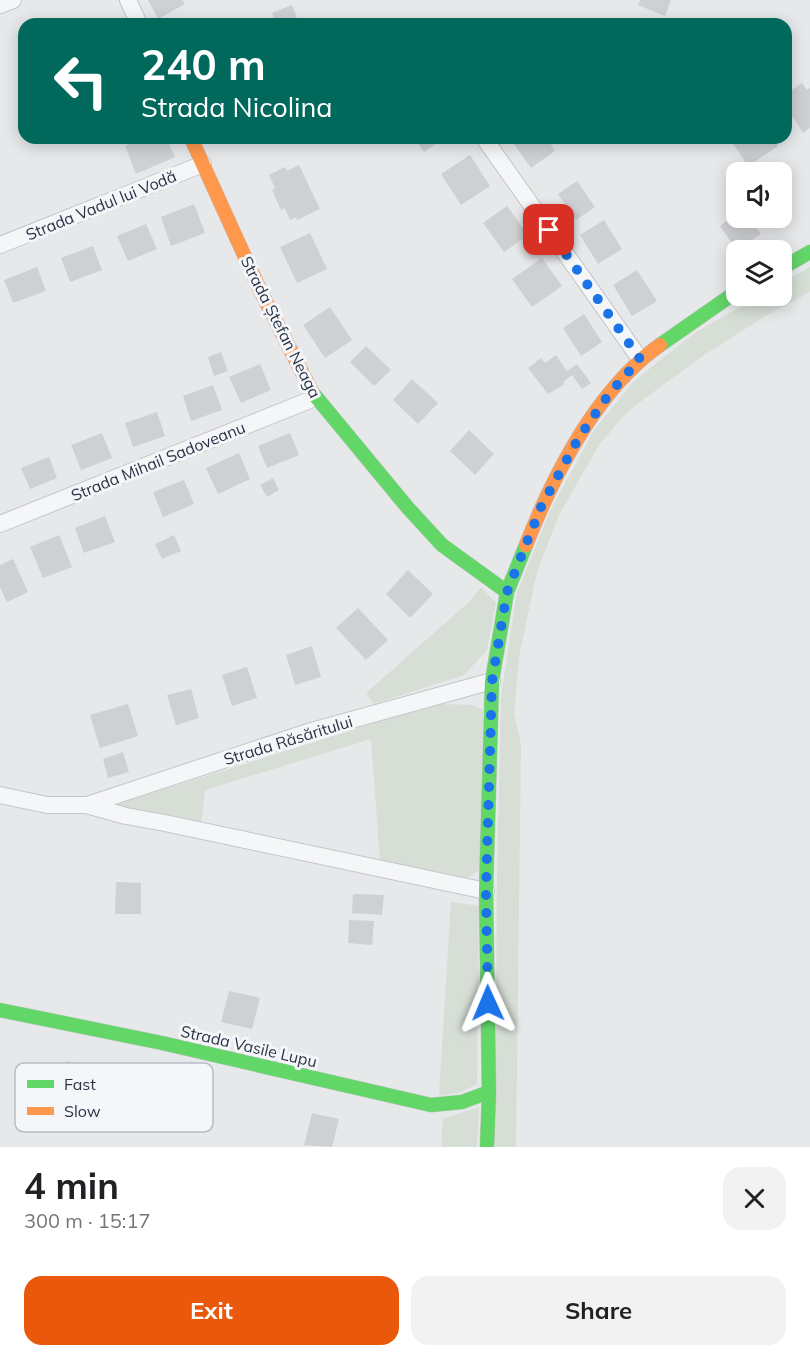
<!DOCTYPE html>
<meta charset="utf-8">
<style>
:root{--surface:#fff;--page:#f2f2f2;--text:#202124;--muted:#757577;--accent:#ea580c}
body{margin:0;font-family:Mulish,sans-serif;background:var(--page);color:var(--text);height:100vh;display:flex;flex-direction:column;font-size:22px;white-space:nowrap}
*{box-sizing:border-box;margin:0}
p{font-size:20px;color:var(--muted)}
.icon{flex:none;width:33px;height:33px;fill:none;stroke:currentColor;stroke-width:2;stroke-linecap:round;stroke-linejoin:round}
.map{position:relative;height:1147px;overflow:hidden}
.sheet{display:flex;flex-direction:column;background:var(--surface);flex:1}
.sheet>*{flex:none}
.banner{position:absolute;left:18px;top:18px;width:774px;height:126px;border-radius:18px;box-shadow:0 3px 15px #0003;background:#00695c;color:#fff;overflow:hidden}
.tools{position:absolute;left:726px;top:162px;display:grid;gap:12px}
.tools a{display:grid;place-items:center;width:66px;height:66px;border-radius:12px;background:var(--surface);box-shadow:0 3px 15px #0003;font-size:30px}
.pin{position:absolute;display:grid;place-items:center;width:51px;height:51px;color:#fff;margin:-26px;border-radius:12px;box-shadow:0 3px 9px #0006}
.me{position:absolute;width:66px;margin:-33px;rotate:359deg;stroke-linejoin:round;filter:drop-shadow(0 0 4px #0008)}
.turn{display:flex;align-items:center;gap:21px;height:126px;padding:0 24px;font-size:27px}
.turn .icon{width:78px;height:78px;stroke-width:2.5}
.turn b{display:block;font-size:42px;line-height:51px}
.round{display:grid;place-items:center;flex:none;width:63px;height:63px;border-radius:18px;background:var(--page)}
.summary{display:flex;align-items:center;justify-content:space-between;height:102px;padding:0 24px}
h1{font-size:36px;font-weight:700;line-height:45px}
.button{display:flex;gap:12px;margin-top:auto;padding:12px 24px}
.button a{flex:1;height:69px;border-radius:18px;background:var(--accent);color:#fff;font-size:24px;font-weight:700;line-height:69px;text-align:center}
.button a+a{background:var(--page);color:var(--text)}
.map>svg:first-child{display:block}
.green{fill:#d6ded6}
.building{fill:#ced0d3}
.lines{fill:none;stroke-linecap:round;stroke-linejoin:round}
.street-casing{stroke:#c4c6c8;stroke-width:18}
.fast-casing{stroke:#c4c6c8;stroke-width:15}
.slow-casing{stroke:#c4c6c8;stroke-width:15}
.street{stroke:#f5f6f7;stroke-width:16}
.fast{stroke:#63d668;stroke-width:14}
.slow{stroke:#ff974d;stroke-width:14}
.route{stroke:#1a73e8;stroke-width:10;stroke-dasharray:0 18}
.labels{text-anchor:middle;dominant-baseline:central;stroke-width:6;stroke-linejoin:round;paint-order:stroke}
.street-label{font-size:16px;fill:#2b3445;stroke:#f4f6f9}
.key{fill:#f4f6f9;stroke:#b8bcc3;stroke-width:1.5}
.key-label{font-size:16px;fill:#2b3445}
</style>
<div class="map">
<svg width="810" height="1147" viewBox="0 0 810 1147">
<rect width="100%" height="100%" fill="#e6e8ea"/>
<path class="green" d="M810,267V292L764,317L701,357L629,410L599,445L559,515L537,572L520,651L514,712L521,745L516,1147H495L497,875L501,695L517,592L551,509L594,430L634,381L696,332L760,296H782V283Z
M481,587L496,603L487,650L464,675L374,704L366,693L469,602Z
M440,704L471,705L483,709L481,869L467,878L380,861L371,739L205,790L201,823L129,812L118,804L371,724Z
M451,902L479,906L477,1084L461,1092L439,1096Z
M479,1107L477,1147H441L443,1119Z"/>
<path class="building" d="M148,0H182L185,4L158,19Z
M640,0H671L665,16L638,5Z
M292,5L299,24H276L272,13Z
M24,43V60L18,45Z
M802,83L807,90L810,88V128L803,133L792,116L788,118L786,115V94Z
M144,138H166L175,157L136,174L125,146Z
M414,138H444L424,152Z
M514,138H547L555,151L531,168L511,140Z
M729,138H773L778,146L748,166Z
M470,155L490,186L461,205L441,174Z
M299,165L320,209L297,220L296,217L290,220L285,208L281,210L272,190L275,188L269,175L285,167L287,171Z
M577,181L595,207L576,220L558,194Z
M194,204L205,233L171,246L161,217Z
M507,206L528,235L504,252L483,223Z
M736,214V218H750L761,234L737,250L720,226Z
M604,220L622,249L598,264L580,235Z
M146,224L157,249L128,261L117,236Z
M310,233L327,269L297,283L280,247Z
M93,246L102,270L70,282L61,258Z
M542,258L562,286L532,307L512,279Z
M37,267L46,291L13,303L4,280Z
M637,270L657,301L632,316L613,285Z
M330,307L352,340L325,358L303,325Z
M584,314L602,342L581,356L563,328Z
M366,346L391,370L374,386L350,362Z
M221,352L228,371L214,376L208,357Z
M556,355L567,371L577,364L591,383L582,389L572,375L563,382L565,384L548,394L528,368L541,358L545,363Z
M260,364L271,390L241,403L229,377Z
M412,379L438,403L418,424L393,400Z
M213,385L222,410L191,421L183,396Z
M157,412L165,436L133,447L125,423Z
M469,430L494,454L475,475L450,451Z
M102,433L112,458L81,470L71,445Z
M290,433L299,455L267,468L258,446Z
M239,453L250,479L218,494L206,468Z
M49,457L57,478L30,489L21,468Z
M273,478L279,490L267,497L260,485Z
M184,480L194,504L163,517L153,492Z
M105,516L115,542L84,553L75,528Z
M59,535L72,567L43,578L30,547Z
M174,535L181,551L162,559L155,544Z
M13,559L28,592L7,602L0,587V565Z
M408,570L433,594L410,618L386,594Z
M358,608L388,640L366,660L336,628Z
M312,646L321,677L295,685L286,655Z
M247,667L257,698L232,706L222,675Z
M191,689L199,718L176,725L167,695Z
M128,704L138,736L100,748L90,715Z
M123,752L129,772L108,778L103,759Z
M116,882L141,883V914H115Z
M353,894L384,895L382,915L352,913Z
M349,920L374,921L372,945L348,943Z
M229,991L260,998L252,1029L221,1022Z
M67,1061L112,1071L108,1090L96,1087L92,1104L60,1097Z
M312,1113L339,1119L332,1147L304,1145Z"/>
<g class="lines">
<g class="street-casing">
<path id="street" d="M128,0L139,24
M0,5L13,0
M484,138L640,359
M0,245L203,164
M0,524L315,398
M0,795L47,805H86L126,816L165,823L486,891
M87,805L308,732L492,681"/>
</g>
<g class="fast-casing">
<path id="fast" d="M782,268L810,252
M660,345L736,292
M312,392L408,508L442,545L507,592
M0,1010L162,1043L431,1105L462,1102L489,1092
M487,1147L489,1092L486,891L492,681L507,592L526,545"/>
</g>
<g class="slow-casing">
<path id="slow" d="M191,138L260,290L312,392
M526,545C554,474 597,389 660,345"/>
</g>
<use href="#street" class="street"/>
<use href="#fast" class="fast"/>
<use href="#slow" class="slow"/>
</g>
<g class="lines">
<path class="route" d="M488,1003L486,891L492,681L507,592L541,507L578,439L609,394L640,359L549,230"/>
</g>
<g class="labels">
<g class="street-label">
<text transform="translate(101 205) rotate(-22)">Strada Vadul lui Vodă</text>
<text transform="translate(281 327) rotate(63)">Strada Ștefan Neaga</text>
<text transform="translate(158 461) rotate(-22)">Strada Mihail Sadoveanu</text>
<text transform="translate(288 740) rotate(-17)">Strada Răsăritului</text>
<text transform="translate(249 1046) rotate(13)">Strada Vasile Lupu</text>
</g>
</g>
<rect x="15" y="1063" width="198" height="69" rx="9" class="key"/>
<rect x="27" y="1080" width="27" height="8" fill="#63d668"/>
<rect x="27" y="1107" width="27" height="8" fill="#ff974d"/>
<g class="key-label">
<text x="64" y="1090">Fast</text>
<text x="64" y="1117">Slow</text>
</g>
</svg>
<div class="tools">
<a><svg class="icon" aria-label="sound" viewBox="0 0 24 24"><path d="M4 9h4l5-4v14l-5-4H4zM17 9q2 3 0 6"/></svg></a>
<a><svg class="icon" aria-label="layers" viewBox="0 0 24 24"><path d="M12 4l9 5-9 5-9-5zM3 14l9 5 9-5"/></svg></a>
</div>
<div class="pin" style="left:549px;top:230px;background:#d93025"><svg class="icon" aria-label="arrive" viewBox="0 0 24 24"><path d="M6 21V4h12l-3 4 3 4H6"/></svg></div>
<svg class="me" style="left:488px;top:1003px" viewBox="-20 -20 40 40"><path d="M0-17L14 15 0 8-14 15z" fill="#1a73e8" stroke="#fff" stroke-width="4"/></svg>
<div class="banner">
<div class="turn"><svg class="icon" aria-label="left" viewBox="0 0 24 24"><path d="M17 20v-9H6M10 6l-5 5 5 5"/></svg><div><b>240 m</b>Strada Nicolina</div></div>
</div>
</div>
<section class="sheet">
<div class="summary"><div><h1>4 min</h1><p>300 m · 15:17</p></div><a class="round"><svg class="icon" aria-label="close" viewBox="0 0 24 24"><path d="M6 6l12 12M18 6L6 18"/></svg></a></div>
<div class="button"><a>Exit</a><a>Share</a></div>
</section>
